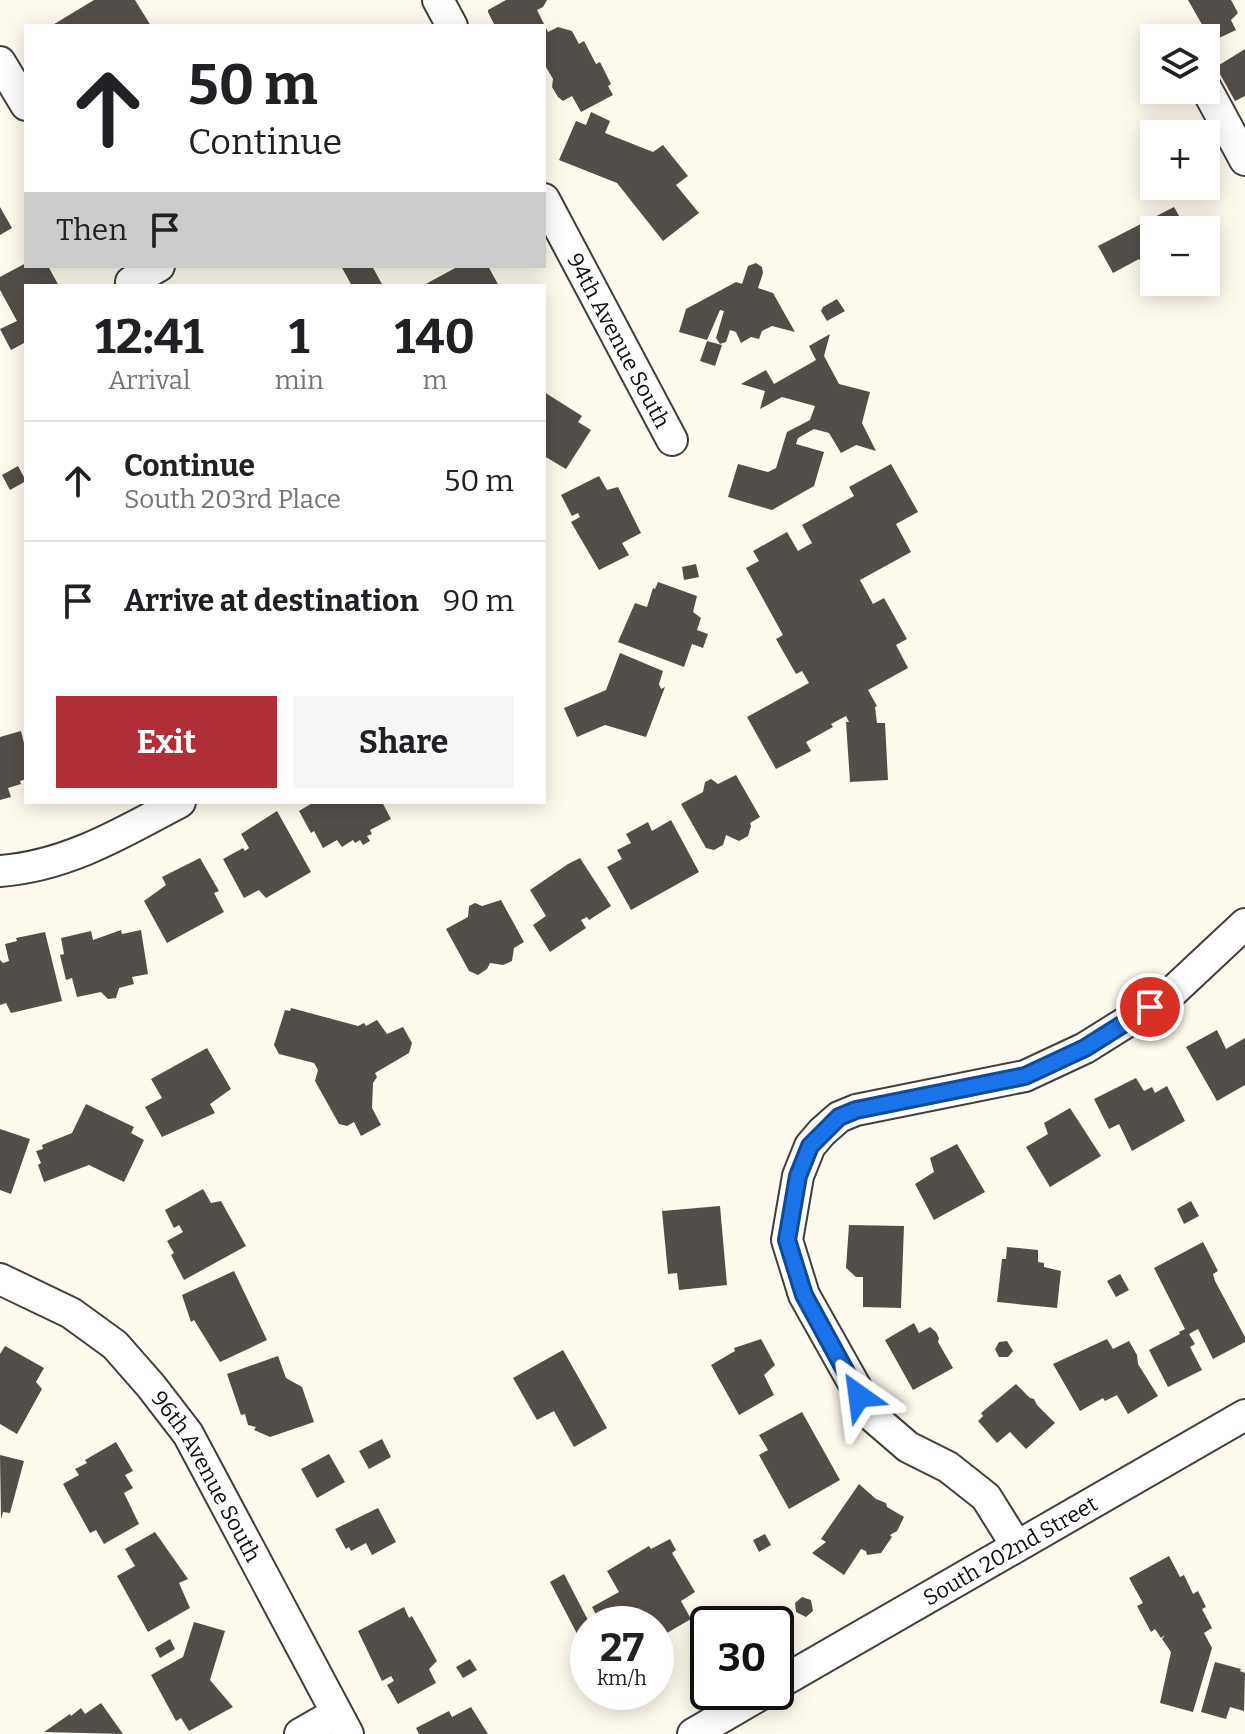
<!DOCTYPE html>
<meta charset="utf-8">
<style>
:root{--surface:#fff;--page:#f6f6f6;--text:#202124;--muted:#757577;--line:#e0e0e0;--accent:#b12f37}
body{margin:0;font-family:Bitter,serif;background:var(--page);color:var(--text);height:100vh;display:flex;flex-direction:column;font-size:30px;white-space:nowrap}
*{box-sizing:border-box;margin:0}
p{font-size:26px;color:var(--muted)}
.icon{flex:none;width:44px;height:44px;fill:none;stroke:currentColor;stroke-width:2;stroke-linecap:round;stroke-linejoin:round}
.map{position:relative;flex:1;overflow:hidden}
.side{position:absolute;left:24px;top:284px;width:522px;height:520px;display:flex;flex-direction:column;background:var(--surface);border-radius:0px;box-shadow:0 4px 20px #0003}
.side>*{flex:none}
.guide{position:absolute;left:24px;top:24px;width:522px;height:244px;border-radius:0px;box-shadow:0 4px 20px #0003;background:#fff;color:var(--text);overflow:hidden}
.controls{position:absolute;left:1140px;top:24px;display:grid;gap:16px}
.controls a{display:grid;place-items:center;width:80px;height:80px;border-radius:0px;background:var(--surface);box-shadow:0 4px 20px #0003;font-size:40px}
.speed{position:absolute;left:570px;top:1606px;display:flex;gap:16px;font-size:40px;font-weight:700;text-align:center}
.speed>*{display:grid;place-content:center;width:104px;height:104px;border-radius:50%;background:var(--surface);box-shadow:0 4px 20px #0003;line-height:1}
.speed small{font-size:20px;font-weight:400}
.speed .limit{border:4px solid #111;border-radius:12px;background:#fff;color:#111}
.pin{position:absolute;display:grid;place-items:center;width:68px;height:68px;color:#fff;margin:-34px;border:4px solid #fff;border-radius:50%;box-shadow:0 2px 8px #0007}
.me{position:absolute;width:88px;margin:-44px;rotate:329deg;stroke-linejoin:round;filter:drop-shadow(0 0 6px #0008)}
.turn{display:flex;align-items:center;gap:28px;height:168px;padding:0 32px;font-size:36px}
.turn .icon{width:104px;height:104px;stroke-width:2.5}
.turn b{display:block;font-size:56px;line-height:68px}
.then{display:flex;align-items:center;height:76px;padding:0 32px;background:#0003;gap:16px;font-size:30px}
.eta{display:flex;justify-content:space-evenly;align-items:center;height:136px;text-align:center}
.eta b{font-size:48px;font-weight:700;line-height:56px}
.cta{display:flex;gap:16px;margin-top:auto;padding:16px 32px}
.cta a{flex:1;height:92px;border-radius:0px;background:var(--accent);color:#fff;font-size:32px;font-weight:700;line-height:92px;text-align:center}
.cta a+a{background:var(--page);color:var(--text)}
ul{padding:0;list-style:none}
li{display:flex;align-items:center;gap:24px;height:120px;padding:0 32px;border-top:2px solid var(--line)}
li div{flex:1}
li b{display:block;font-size:30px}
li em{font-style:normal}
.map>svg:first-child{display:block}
.building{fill:#544e4a}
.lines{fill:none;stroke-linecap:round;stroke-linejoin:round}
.minor-casing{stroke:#3f3f3f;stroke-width:34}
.minor{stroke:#fff;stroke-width:30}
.route-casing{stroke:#114b97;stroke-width:20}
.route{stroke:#1a73e8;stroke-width:14}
.labels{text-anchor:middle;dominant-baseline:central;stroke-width:8;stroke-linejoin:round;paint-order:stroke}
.street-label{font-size:22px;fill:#0c0c0c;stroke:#fff}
</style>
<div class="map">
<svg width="1245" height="1734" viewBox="0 0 1245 1734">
<rect width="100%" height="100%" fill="#fefaed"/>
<path class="building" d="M94,0H135L151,26H51Z
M506,0H547L543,7L537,10L548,32L558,27L572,31L579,44L584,41L596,64L600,62L611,84L608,86L613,95L581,112L572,96L563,101L558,97L552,87L553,79L546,67L544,68V26H495L488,12V10Z
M1188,0H1231L1238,13L1231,20L1236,30L1217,39L1210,26L1204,28Z
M1245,49V96L1235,101L1216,67Z
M591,112L610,121L605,133L653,152L663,145L688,176L676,185L699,213L663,241L617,183L559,160L576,121L586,125Z
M0,207L12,228L0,235Z
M1174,207L1187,230H1154V271L1148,274L1139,259L1113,273L1098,246Z
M26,263V266H48L59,286H26V342L11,350L0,329L17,321L0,290V277Z
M756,263L762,267L763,273L758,288L773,293L795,332L772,326L762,331L759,339L751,337L741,343L736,332L730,330L726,342L720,344L716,338L724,311L720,310L707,340L679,332L686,309L736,282L742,284L748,266Z
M341,266H372L383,286H352Z
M459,266H488L499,286H422Z
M837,299L845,311L827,321L821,311L823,307Z
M830,334L824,356L839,384L870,392L862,423L876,451L856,445L841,453L829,433L814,429L798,438L796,444L824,452L814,486L772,510L728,497L738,464L768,472L776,468L787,432L810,420L815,406L782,397L760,409L765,391L741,384L766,370L774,384L816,360L809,346Z
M707,341L722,345L715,366L700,361Z
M544,392L582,416L578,422L591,430L566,469L544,456Z
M891,464L918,512L896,524L911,552L860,580L873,604L884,598L907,639L896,645L908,668L868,690L877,706L875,707L877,723H885L888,780L850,782L846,722H849L846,716L831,724L833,727L806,742L811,751L776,769L747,717L809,683L802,671L796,674L776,639L783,635L746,568L759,561L753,551L787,532L798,551L812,543L802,525L854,496L849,487Z
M18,466L26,481L10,490L2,475Z
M599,476L607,490L618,487L641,533L622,543L629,555L599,570L571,522L580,517L578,513L572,516L561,495Z
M696,564L699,577L684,580L682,567Z
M658,582L697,596L693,612L701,618L697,630L708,634L703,648L692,644L684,667L618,642L635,603L647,607L653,588L655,589Z
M620,653L663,671L659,684L661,689L665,687L646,737L605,725L577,737L564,708L606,690Z
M21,731L26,751V779L20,781L21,784L8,788L11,797L0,800V737Z
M736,775L760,817L750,823L751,826L748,836L739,841L726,835L723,845L714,850L706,848L681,804L703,792L705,782L711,779L718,784Z
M314,802H382L391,819L370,830L372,834L367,836L370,841L363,845L360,840L355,843L353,840L342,847L337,840L323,848L314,831L311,833L299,811Z
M277,811L311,872L266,898L259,890L244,898L223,859L243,848L245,851L249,848L241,834Z
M671,820L699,872L631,910L607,867L622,859L617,850L631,843L626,834L648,822L652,831Z
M200,858L219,891L214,893L224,912L167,943L144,901L166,885L162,877Z
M580,858L611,906L589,920L587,917L581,920L586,928L550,952L533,925L546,916L530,890L568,864Z
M501,900L524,942L514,948L512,961L503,965L490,963L487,969L478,975L469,971L446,929L468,917L469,906L475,903L482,906Z
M121,930L122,934L141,930L148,974L132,977L134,984L119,988L116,998L108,999L101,992L77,997L72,978L66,980L60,955L64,954L61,938L91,931L93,940Z
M45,932L62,1001L11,1013L6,1003L0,1005V960L3,963L9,961L5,944L17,941L16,938Z
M291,1008L358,1026L364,1023L366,1026L377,1020L387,1034L403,1027L412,1043L409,1053L375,1073L377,1077L373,1083L372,1108L381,1125L361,1136L354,1122L347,1126L339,1124L315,1081L318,1070L314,1063L279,1054L274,1045L285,1010L290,1011Z
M1217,1030L1226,1049L1245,1038V1085L1217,1101L1186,1047Z
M207,1048L231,1089L210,1104L215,1113L162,1137L145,1107L162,1098L151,1079Z
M1136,1078L1144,1091L1152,1087L1155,1093L1167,1086L1185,1121L1132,1151L1119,1124L1109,1129L1094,1099Z
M86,1104L134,1127L131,1133L144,1140L124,1182L89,1165L44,1182L38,1165L41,1163L36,1151L43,1149L42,1145L72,1133Z
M1070,1108L1101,1156L1050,1187L1026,1147L1048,1134L1044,1123Z
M0,1129L30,1139L11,1194L0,1190Z
M957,1144L985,1192L934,1220L915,1184L934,1172L930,1158Z
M203,1189L211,1203L221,1201L246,1246L184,1280L171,1255L174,1253L167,1241L183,1232L179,1225L174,1228L165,1210Z
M1191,1201L1199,1216L1184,1224L1177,1209Z
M720,1206L727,1285L679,1290L677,1273L668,1274L662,1211Z
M849,1225L904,1226L901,1308L863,1307V1277H856L846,1268Z
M1203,1242L1218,1271L1213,1274L1215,1281L1245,1337V1342L1213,1359L1198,1329L1189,1334L1195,1344L1190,1347L1202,1370L1168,1387L1149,1350L1180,1334L1179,1332L1185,1329L1154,1268Z
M1007,1247L1038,1250V1262L1044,1263V1267L1061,1271L1057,1308L997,1302L1002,1259H1006Z
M234,1271L267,1340L220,1362L194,1320L191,1322L182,1295Z
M1120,1274L1129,1290L1116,1297L1107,1281Z
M914,1323L919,1333L930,1327L936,1332L939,1338L938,1342L953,1368L913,1390L885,1340Z
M761,1339L775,1365L764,1375L774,1395L739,1415L711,1365L735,1351L734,1348Z
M1107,1339L1113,1349L1129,1341L1137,1355L1138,1364L1158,1396L1128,1414L1117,1395L1105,1401L1103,1398L1080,1411L1053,1364Z
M1007,1341L1013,1351L1008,1357H999L995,1349L999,1342Z
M5,1346L44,1368L36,1382L42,1389L17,1434L0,1424V1354Z
M563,1350L607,1428L574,1447L554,1411L537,1420L513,1378Z
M278,1356L286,1378L302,1387L314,1422L270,1437L254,1430L256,1427L248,1425L245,1414L241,1415L227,1374Z
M1016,1384L1030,1398L1034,1399L1037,1405L1055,1423L1026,1449L1010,1432L997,1443L978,1421L983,1416L981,1413Z
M802,1412L840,1480L789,1509L759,1455L768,1450L759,1435Z
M382,1439L391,1457L369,1469L359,1451Z
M116,1442L133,1471L125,1475L133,1488L124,1493L139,1524L104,1544L96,1530L90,1533L63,1484L79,1475L75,1469L87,1463L85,1460Z
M329,1454L345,1482L317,1498L301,1469Z
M0,1455L24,1461L10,1513L3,1512L1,1519Z
M859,1484L876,1499L886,1503L887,1507L904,1517L897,1531L890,1535L892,1537L881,1553L867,1555L866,1551L861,1549L844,1575L812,1553L826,1542L821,1539Z
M378,1508L396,1542L372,1555L366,1543L351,1551L349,1547L346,1549L335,1529Z
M155,1532L188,1579L179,1583L190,1608L148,1632L117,1576L135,1566L125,1549Z
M765,1534L771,1545L759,1552L753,1540Z
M670,1539L676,1550L672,1553L695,1592L681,1601L691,1619L660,1637L659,1635L656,1636V1624H650L647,1619L640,1624H601L592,1607L619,1592L607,1571L649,1546L651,1549Z
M1169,1556L1180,1577L1184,1575L1193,1594L1198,1591L1206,1607L1202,1609L1212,1628L1204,1633L1212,1648L1193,1712L1160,1703L1171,1652L1162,1639L1165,1635L1161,1638L1155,1629L1151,1632L1137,1606L1143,1603L1129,1578Z
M564,1574L590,1624L588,1648L585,1649L550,1582Z
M802,1597L811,1600L813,1611L806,1617L796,1612L795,1603Z
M404,1607L409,1618L412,1616L437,1661L429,1669L436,1683L398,1704L387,1685L394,1681L391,1676L382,1681L358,1631Z
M194,1622L225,1631L210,1680L233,1707L189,1731L181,1718L176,1721L151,1675L183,1657Z
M170,1639L175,1649L160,1658L155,1648Z
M470,1659L477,1670L463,1678L456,1667Z
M1215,1662L1241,1669L1240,1671L1245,1673L1244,1711L1230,1707L1226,1719L1201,1712Z
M101,1703L123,1734L44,1732L70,1714L71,1716L81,1708L85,1714Z
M471,1707L488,1734H419L416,1728L449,1711L452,1717Z"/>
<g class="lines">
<g class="minor-casing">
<g id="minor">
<path d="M438,0L452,26"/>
<path d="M0,62L26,105"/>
<path d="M1206,88L1245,160"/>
<path id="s1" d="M544,199L672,440"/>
<path d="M131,282L159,266"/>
<path d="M0,871C67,866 122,833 180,802"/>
<path id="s2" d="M0,1279L71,1313L115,1345L151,1386L188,1434L348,1734"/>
<path d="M1016,1545L986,1497L948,1467L908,1447L872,1416L804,1295L787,1240L798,1176L810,1146L822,1132L839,1117L856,1110L1025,1076L1085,1048L1168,996L1245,924"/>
<path id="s3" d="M776,1685L1245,1415"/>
<path d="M300,1734L335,1714"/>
<path d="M693,1734L765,1692"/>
</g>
</g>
<use href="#minor" class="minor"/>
</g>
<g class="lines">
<g class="route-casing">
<path id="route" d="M859,1396L804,1295L787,1240L798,1176L810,1146L839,1117L856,1110L1025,1076L1085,1048L1150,1007"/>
</g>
<use href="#route" class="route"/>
</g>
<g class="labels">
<g class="street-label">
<text stroke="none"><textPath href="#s1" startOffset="160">94th Avenue South</textPath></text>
<text stroke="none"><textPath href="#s2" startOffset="294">96th Avenue South</textPath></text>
<text stroke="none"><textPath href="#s3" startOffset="270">South 202nd Street</textPath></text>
</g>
</g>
</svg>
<div class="controls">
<a><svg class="icon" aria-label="layers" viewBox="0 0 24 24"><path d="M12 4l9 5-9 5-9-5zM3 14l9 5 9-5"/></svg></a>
<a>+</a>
<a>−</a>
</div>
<div class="speed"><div>27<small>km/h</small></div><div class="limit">30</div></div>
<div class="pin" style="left:1150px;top:1007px;background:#d93025"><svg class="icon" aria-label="arrive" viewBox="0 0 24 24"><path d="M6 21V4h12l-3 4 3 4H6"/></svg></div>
<svg class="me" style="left:859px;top:1396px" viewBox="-20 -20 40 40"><path d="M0-17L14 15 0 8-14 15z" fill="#1a73e8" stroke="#fff" stroke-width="4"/></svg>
<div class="guide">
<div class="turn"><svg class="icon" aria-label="ahead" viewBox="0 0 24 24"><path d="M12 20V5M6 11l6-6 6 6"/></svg><div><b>50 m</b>Continue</div></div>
<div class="then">Then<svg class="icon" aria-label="arrive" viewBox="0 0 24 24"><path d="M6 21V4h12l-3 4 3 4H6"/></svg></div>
</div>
<section class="side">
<div class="eta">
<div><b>12:41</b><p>Arrival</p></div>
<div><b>1</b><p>min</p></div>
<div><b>140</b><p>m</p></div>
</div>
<ul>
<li><svg class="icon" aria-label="ahead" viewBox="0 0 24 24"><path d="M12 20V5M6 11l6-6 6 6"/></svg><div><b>Continue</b><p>South 203rd Place</p></div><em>50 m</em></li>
<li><svg class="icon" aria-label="arrive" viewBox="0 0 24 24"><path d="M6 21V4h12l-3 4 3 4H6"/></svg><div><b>Arrive at destination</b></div><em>90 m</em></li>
</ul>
<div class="cta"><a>Exit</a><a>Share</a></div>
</section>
</div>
